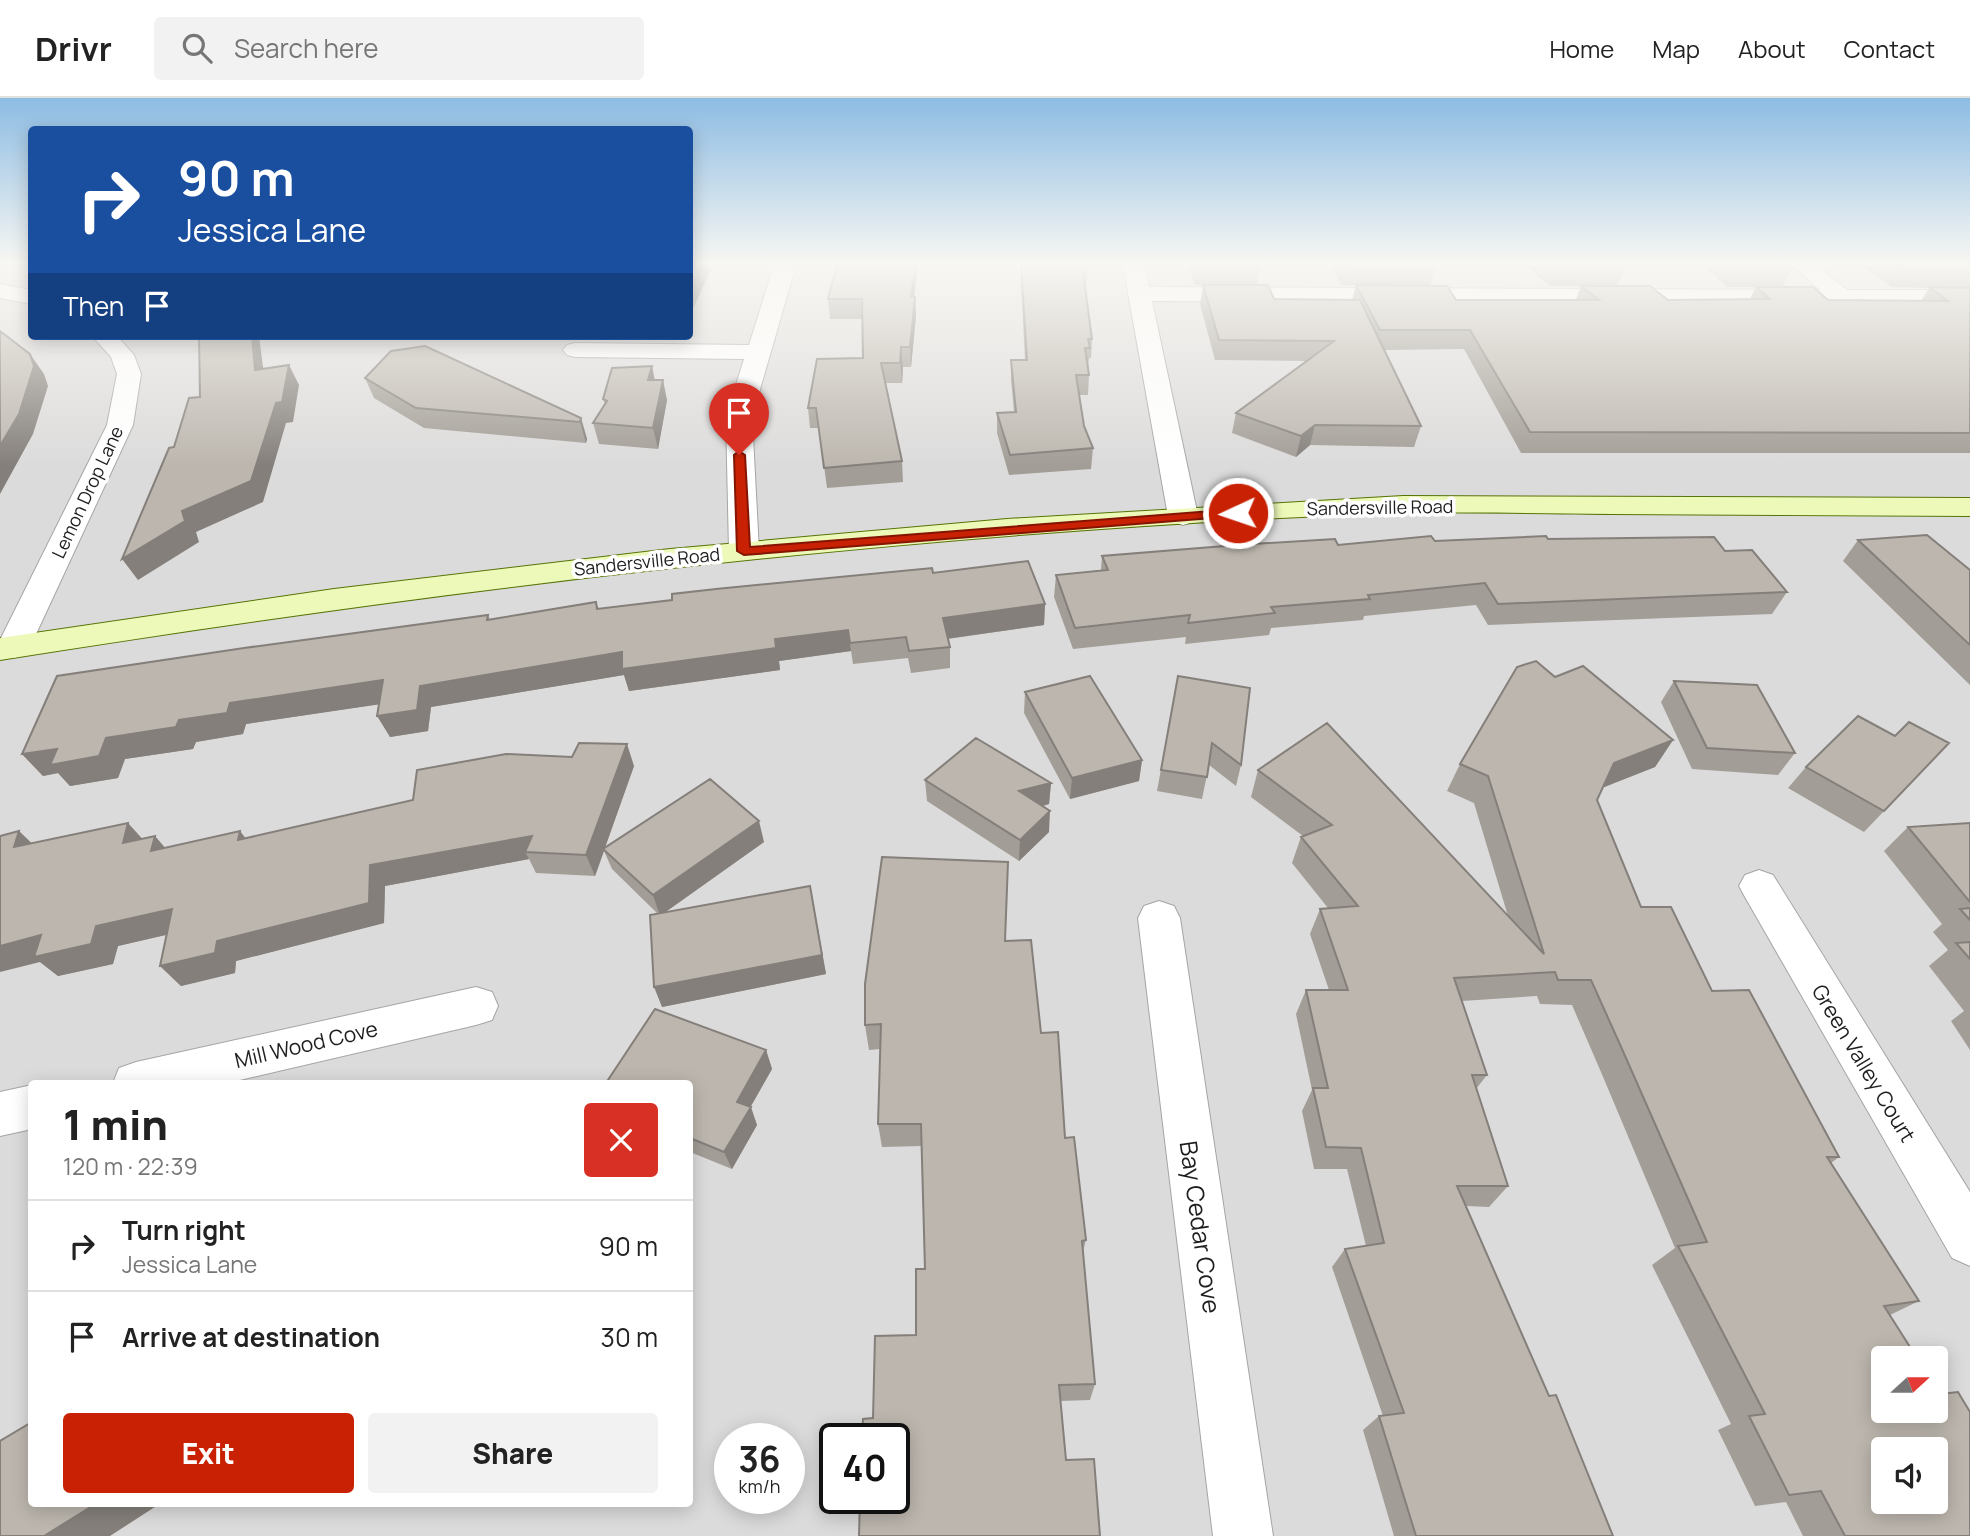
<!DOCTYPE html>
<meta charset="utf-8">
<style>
:root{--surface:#fff;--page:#f2f2f2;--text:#222;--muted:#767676;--line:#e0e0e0;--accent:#c92103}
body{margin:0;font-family:Manrope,sans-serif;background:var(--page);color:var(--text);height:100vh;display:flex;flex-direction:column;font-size:26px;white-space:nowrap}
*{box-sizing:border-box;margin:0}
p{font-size:23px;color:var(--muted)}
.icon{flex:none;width:38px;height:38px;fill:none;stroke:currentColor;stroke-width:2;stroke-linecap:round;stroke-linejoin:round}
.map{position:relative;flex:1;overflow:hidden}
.details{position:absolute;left:28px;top:982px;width:665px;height:427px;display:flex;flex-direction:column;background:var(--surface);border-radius:7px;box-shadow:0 4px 18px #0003}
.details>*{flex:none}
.banner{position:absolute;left:28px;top:28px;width:665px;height:214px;border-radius:7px;box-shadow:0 4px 18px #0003;background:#1a4fa0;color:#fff;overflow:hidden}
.needle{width:46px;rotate:69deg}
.buttons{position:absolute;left:1871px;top:1248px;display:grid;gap:14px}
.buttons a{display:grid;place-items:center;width:77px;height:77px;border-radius:7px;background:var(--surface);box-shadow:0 4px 18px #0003;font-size:35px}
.speed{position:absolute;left:714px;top:1325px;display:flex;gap:14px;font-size:35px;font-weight:700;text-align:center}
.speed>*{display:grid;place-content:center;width:91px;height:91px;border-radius:50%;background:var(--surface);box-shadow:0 4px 18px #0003;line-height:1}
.speed small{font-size:18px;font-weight:400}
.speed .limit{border:4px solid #111;border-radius:10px;background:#fff;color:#111}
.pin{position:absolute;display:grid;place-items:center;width:60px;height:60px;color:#fff;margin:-72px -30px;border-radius:50% 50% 50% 0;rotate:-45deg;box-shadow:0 0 7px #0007}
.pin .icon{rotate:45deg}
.me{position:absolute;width:77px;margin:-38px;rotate:267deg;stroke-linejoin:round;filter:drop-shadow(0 0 5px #0008)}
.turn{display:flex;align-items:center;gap:24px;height:147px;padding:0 35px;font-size:32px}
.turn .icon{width:91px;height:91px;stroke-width:2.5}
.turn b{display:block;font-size:49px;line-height:60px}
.then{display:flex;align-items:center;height:66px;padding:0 35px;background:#0003;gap:14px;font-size:26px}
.round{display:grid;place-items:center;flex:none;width:74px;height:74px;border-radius:7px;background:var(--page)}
.summary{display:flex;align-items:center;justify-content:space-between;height:119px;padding:0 35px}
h1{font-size:42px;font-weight:800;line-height:52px}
.cta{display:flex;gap:14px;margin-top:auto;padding:14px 35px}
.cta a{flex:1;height:80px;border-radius:7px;background:var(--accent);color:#fff;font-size:28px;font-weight:800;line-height:80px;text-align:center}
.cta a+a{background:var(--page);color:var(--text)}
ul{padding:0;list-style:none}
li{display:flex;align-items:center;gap:21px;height:91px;padding:0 35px;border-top:2px solid var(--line)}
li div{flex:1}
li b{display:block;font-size:26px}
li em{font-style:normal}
header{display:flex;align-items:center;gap:42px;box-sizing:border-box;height:98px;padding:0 35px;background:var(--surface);border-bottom:2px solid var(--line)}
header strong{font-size:33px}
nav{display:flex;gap:38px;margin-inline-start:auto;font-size:24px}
.search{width:490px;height:63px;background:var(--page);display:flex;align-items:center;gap:18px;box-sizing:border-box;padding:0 24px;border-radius:7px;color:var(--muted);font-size:26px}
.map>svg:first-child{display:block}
.residential{fill:#dcdbdb;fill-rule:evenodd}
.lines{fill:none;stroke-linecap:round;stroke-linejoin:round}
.street-casing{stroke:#a5a5a5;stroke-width:2}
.secondary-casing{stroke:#577406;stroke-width:2}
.street{fill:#fff;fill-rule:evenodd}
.secondary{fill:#ecf9b9;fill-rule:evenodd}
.wall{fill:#a29d96}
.shaded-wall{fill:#847f7a}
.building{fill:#bcb6ae;stroke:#847f7a;stroke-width:2;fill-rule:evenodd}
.route{fill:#c92103;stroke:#831502;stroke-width:2}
.labels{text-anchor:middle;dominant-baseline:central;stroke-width:7;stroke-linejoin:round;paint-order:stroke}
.far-street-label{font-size:18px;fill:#1e1e1e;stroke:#fff}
.street-label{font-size:21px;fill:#1e1e1e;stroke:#fff}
.near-street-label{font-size:24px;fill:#1e1e1e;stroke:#fff}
</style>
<header>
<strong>Drivr</strong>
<div class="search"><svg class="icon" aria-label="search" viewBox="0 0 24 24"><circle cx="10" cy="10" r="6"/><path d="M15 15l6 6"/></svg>Search here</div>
<nav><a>Home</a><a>Map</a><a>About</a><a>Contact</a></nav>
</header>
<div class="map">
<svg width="1970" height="1438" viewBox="0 0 1970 1438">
<rect width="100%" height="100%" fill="#efede4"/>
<path class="residential" d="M0,167H31L32,238H690V167H1970V1438H0ZM32,985H690V1405H32ZM1883,1260H1936V1312H1883ZM730,1340H789V1400H730ZM835,1340H894V1400H835ZM1883,1351H1936V1404H1883Z"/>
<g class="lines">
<g class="street-casing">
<path id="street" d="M774,167H796L752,319L759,453L755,459L744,462L733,459L729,453L726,319L744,261L575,259L567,257L563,252L567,247L575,245L749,247Z
M1123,167H1145L1149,189L1820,192L1792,167H1816L1847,192H1970V206L1152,203L1198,418L1193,424L1183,427L1173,424L1168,418Z
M0,186L32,192V206L0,200Z
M92,238H117L134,257L141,276L133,327L30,549L25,557L13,560L1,557L0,542L107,327L117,276L111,259Z
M1759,772L1773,777L1970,1094V1168L1952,1160L1745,799L1739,788L1745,777Z
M1159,803L1174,808L1180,820L1273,1438H1213L1138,820L1144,808Z
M476,889L492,894L498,908L492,922L476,927L227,985H113L119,970L136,964Z
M32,987V1031L0,1038V994Z"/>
</g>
<g class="secondary-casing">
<path id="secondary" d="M1403,398L1970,400V418C1851,417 1731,417 1612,416C1523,415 1433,413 1344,417C893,437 445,491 0,562V540L334,491L670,451L1007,421Z"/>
</g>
<use href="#street" class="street"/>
<use href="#secondary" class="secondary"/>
</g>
<path class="wall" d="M1020,167H1086L1087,174L1086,192L1092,241L1091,260H1089L1088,269L1089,277L1088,297H1079L1084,328L1093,350L1091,371L1009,377L997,335V315L1014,314L1011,282V262H1025Z
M1189,167H1260L1261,168L1257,187H1195Z
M1331,167H1432L1435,171L1430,188L1456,202H1576L1581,188H1550L1524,167H1621L1625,170L1617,188L1668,202L1750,201L1756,189H1727L1703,167H1788L1792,170L1782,189L1828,202L1921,203L1929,190L1892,189L1861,167H1970V355H1521L1464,251L1384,252L1421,328L1414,349L1310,347L1296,359L1232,335L1236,315L1307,263L1215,262L1200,206L1203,187L1274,201L1352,202L1356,187L1423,188L1341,187Z
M915,199L916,218L911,269H903L902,285H885L902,363L903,384L827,390L819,330H810L808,310L863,260V221H830L828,201Z
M365,280L581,320L587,341L586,345L424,330L374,300Z
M655,282L667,302L658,351L599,346L593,325L605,306L603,301Z
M1548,441L1725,453L1787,494L1772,516L1488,527L1476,507L1364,518L1363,522L1271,530L1269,537L1185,546L1186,539L1073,551L1054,499L1056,477L1101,472L1102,458L1435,443Z
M1858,442L1970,472V587L1843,463Z
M933,475L1045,506L1044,527L948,541L950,549V570L911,575L908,560L853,566L851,553L779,563L780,572L629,593L624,577L431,609L428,633L390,639L379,606L246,626L243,636L196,644L193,651L125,661L118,680L70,688L58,675L43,678L22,656L488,517L490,522L596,504L599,511Z
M1178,578L1241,667L1236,688L1209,667L1202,701L1157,693Z
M1555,579L1673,642L1655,669L1603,689L1597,702L1641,809L1712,893L1839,1059L1831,1065L1919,1203L1890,1217L1970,1438H1803L1786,1404L1755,1408L1718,1332L1731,1326L1652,1167L1675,1150L1601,974L1572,907L1540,906L1537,898L1462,903L1487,977L1476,991L1508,1088L1489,1109L1466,1108L1549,1298L1613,1438H1394L1363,1332L1379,1318H1383L1332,1169L1345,1151L1366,1148L1347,1071H1314L1302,1013L1312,992L1296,916L1306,892H1329L1310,836L1320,811L1328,810L1292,765L1301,739L1303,738L1251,699L1258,672L1508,818L1474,705L1447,693L1460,666Z
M1674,583L1795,655L1778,677L1692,671L1661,604Z
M1025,594L1142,662L1139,683L1070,701L1024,615Z
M1895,638L1949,645L1864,734L1788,690L1806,669Z
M634,668L605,749L764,744L665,814L814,808L826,876L662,909L658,816L612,771L604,753L595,778L536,775L529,761L385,788L384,825L236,863L235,875L181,888L160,868L166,837L118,848L113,866L58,878L40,864L142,741L165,750L245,741Z
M925,682L1051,685L1049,706L1043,708L1049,734L1019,763L927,703Z
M1970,725V952L1951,923L1964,913L1929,868L1948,852L1933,834L1942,826L1884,753L1908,729Z
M1006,843L1041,935L1065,1040L1086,1142L1083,1153L1095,1286L1090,1302L1060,1303L1066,1362L1100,1438L873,1320L916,1237L925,1171L922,1048L882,1049L878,1026L880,951L869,952L865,927Z
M766,952L772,971L750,1009L757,1027L732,1071L690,1054V985Z"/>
<path class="shaded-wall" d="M702,167H713L690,217V192Z
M915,167H918L912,218L911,199Z
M915,199L916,218L911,269L910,249Z
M252,238H259L266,292L255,272Z
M901,249L903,269L902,285L900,265Z
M30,256L44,276L48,288L33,336L0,396V348Z
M289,267L299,287L293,324L286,325L263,404L196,434L199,444L138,482L122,461L182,413L276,305Z
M652,268L656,288L648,282Z
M663,282L667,302L658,351L653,330Z
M581,320L587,341L586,345L580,324Z
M1315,327L1310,347L1296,359L1301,338Z
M1045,506L1044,527L944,541L943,520Z
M848,532L851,553L779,563L780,572L629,593L624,577L431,609L428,633L390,639L377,618L420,588L622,554L775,541Z
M383,582L395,604L246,626L243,636L196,644L193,651L125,661L118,680L70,688L58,675L43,678L22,656L106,640L179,622L230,605Z
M1673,642L1655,669L1597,692L1614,665Z
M627,646L634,668L595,778L586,757Z
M1142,662L1139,683L1070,701L1072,680Z
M1051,685L1049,706L1018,715L1019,693Z
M1050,713L1049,734L1019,763L1020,742Z
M759,723L764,744L660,818L653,797Z
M128,725L147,746L123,745Z
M19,733L41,754L14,749Z
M240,733L256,754L238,742Z
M155,738L173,759L151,753Z
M532,738L525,754L529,761L385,788L384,825L236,863L235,875L181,888L160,868L217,843L370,767Z
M810,788L826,876L662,909L654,889Z
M172,811L191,831L118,848L113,866L58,878L40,864L0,874V848L41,837L96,828Z
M766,952L772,971L746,1017L751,1009L757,1027L732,1071L724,1054L737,1004Z
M97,1405H161L110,1438H44Z"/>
<path class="building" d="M690,167H702L690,192Z
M837,167H915L911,199H915L910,249H901L900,265H881L902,363L824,370L816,310H808L817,261L863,260L862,201H828Z
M1021,167H1086L1087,174H1083L1092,241H1088L1090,250H1085L1089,277H1076L1084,328L1093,350L1010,357L997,315L1016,314L1011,262H1027Z
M1197,167H1260L1261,168H1197Z
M1344,167H1432L1435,171L1345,170Z
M1554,167H1621L1625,170L1557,169Z
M1732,167H1788L1792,170H1736Z
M1898,167H1970V171H1903Z
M1203,187H1268L1274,201L1360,202L1421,328L1315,327L1301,338L1236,315L1334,243L1219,242Z
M1356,187L1447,188L1456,202H1599L1581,188H1650L1668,202L1770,201L1756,189H1813L1828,202L1948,203L1929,189L1970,190V335L1530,334L1470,232H1380Z
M0,233L30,256L34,268L19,316L0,348Z
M199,238H252L255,272L289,267L282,304L276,305L251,383L182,413L185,423L122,461L169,350L174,349L189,300L200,299Z
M425,248L581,320L580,324L416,310L365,280L391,253Z
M652,268L648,282H663L653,330L593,325L607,303L603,301L612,270Z
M1927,437L1970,472V547L1858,442Z
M1431,438L1435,443L1546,438L1548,441L1714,439L1725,453L1752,452L1787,494L1498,506L1485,485L1368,497L1370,501L1271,509L1275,515L1188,525L1190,517L1075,530L1056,477L1108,472L1102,458L1237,447L1335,441L1338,447Z
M1028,463L1045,506L943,520L950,549L909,553L906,539L850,545L848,532L775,541L776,550L622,571V554L420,588L417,612L377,618L383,582L230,605L227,615L179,622L176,629L106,640L99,658L50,667L57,651L22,656L57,578L244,550L488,517L487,522L596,504L597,511L672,502V496L716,491L932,470L933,475Z
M1536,563L1555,579L1583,568L1673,642L1614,665L1597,702L1641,809H1671L1712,893L1749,892L1839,1059H1827L1919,1203L1884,1208L1917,1260H1883V1312H1936V1289L1940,1296L1958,1294L1970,1314V1438H1845L1821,1393L1789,1397L1749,1318L1765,1316L1678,1148L1707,1144L1622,951L1591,882H1558L1555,874L1454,880L1487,977H1472L1508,1088H1457L1549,1298L1556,1297L1613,1438H1416L1379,1318L1404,1315L1345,1151L1384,1145L1361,1050L1326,1049L1313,990H1328L1306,892H1348L1320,811L1358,808L1301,739L1332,727L1258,672L1327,625L1544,856L1488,678L1460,666L1517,569ZM1883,1351H1936V1404H1883Z
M1090,578L1142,662L1072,680L1025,594Z
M1178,578L1250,590L1241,667L1212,645L1207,679L1161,672Z
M1674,583L1757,587L1795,655L1707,650Z
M1858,618L1895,638L1909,624L1949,645L1884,713L1806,669Z
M976,640L1051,685L1019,693L1050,713L1020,742L925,682Z
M579,645L627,646L586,757L525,754L532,738L370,767L369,805L217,843L215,855L160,868L172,811L96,828L91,846L34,859L41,837L0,848V738L19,733L14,749L128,725L123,745L155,738L151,753L240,733L238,742L413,702L417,672L506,656L572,659Z
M710,681L759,723L653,797L603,751Z
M1970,725V804L1908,729Z
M882,759L1008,764L1005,843L1031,842L1041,935L1058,934L1065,1040L1074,1039L1086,1142L1082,1143L1095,1286L1059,1287L1066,1362L1094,1361L1100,1438H859L860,1400H894V1340H862L863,1321L873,1320L875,1238L916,1237V1171H925L921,1026H878L881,926L865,927V886Z
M810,788L822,857L654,889L650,817Z
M1970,810V822L1960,811Z
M1970,844V861L1956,845Z
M655,911L766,952L737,1004L751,1009L724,1054L690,1040V985H606Z
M32,1324V1405H97L44,1438H0V1343Z"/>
<linearGradient id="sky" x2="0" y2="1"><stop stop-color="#8dbce3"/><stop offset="0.45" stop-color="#f8f7f3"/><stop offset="1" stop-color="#f8f7f3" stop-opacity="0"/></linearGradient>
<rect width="1970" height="368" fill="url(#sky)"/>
<path class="route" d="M739,353L745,357L750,449L1238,411L1244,415L1238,418L744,457L737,453L734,357Z"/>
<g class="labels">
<g class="far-street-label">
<text transform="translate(87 394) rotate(-65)">Lemon Drop Lane</text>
<text transform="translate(1380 409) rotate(-1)">Sandersville Road</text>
<text transform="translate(647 463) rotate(-6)">Sandersville Road</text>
</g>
<g class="street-label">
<text transform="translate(306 946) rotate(-13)">Mill Wood Cove</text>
<text transform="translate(1864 965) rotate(59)">Green Valley Court</text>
</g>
<g class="near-street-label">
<text transform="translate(1201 1129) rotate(82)">Bay Cedar Cove</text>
</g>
</g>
</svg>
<div class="buttons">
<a><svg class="needle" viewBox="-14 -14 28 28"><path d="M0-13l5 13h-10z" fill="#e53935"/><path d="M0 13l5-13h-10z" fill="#767676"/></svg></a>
<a><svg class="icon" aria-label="sound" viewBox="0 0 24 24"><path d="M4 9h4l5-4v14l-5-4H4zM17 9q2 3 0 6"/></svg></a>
</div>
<div class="speed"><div>36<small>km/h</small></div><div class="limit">40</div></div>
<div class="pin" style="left:739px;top:357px;background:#d93025"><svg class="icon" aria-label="arrive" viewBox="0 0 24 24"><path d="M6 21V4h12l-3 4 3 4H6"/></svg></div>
<svg class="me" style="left:1238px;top:415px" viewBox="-20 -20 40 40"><circle r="17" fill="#c92103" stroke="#fff" stroke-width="3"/><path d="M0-11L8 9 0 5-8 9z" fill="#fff"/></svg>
<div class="banner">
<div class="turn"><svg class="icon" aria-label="right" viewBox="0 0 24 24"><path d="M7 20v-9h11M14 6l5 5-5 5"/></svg><div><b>90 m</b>Jessica Lane</div></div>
<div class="then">Then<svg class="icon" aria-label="arrive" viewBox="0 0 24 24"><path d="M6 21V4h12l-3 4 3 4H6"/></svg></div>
</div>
<section class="details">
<div class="summary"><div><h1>1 min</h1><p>120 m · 22:39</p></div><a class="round" style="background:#d93025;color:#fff"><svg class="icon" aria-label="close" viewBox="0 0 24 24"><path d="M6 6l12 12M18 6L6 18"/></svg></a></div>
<ul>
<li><svg class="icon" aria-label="right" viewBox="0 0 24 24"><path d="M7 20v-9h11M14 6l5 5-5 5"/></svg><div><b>Turn right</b><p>Jessica Lane</p></div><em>90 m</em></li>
<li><svg class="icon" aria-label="arrive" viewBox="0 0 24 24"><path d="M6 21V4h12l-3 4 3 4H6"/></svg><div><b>Arrive at destination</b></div><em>30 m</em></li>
</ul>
<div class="cta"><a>Exit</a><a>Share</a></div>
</section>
</div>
